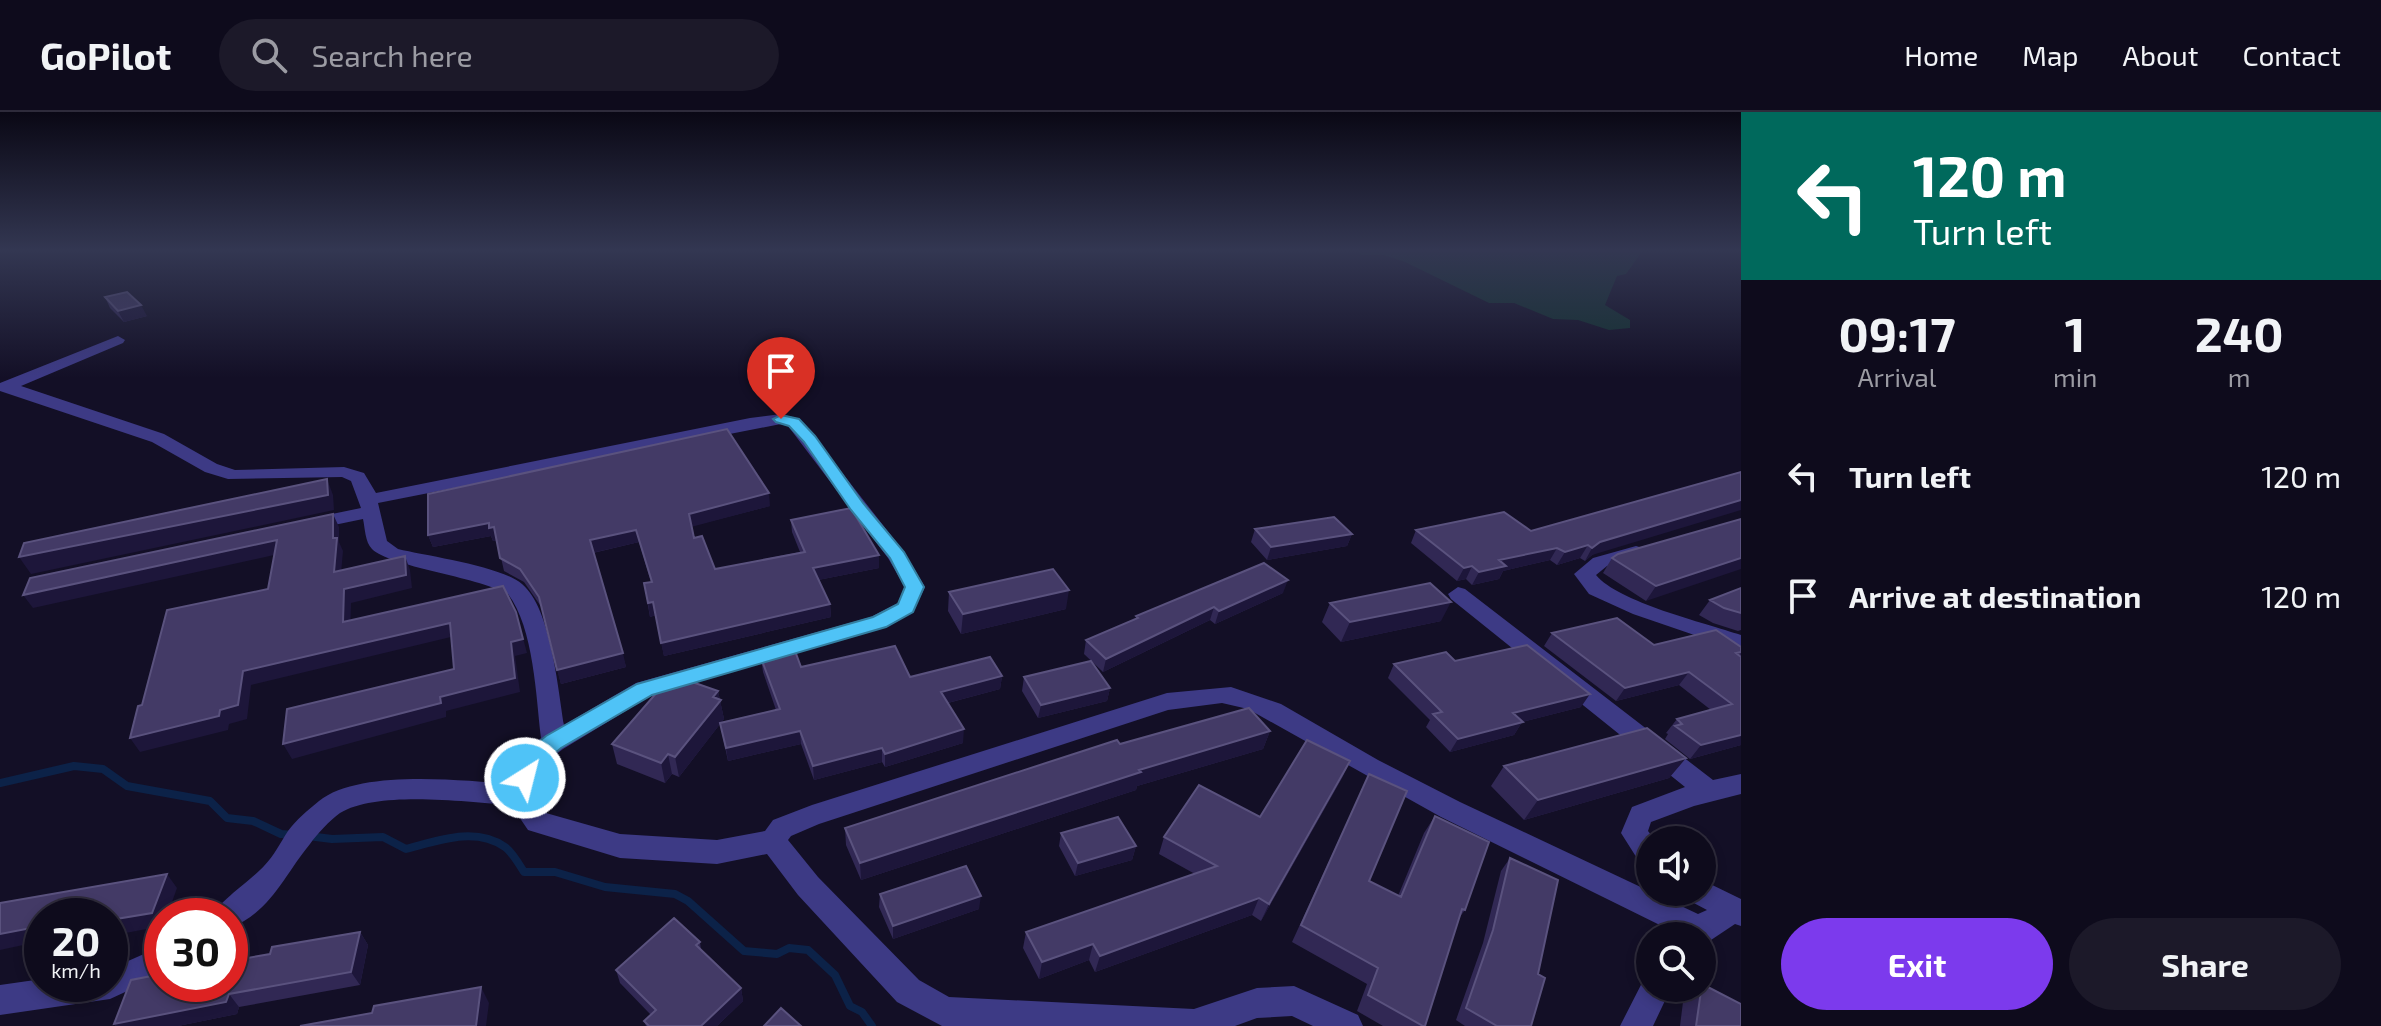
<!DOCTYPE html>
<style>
:root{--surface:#0e0b1c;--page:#1c1929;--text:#f1f3f6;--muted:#9b9ba3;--line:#2e2b3b;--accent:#7c3aed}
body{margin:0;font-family:"Exo 2",sans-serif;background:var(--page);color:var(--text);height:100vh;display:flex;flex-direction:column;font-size:30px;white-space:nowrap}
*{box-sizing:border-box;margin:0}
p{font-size:26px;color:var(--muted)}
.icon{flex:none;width:44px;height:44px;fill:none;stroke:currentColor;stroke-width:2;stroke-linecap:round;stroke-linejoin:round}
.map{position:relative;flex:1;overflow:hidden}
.details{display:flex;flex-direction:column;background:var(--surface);width:640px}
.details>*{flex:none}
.hud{background:#00695c;color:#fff;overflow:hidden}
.fabs{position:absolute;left:1636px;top:714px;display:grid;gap:16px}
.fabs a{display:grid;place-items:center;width:80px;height:80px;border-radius:50%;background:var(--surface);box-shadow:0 4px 12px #0003,0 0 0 2px var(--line);font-size:40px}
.speed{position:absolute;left:24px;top:786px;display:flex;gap:16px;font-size:40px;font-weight:700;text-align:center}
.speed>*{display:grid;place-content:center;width:104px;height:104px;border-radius:50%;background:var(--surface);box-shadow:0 4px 12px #0003,0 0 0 2px var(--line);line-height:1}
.speed small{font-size:20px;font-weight:400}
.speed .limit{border:12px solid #d22;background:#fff;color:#111}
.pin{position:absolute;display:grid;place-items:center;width:68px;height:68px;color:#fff;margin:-82px -34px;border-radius:50% 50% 50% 0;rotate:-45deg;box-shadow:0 0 8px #0007}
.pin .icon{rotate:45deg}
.me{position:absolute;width:88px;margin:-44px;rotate:36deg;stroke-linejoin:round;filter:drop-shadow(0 0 6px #0008)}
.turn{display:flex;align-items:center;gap:28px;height:168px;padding:0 40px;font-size:36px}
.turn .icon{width:104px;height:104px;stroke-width:2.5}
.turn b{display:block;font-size:56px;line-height:68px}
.eta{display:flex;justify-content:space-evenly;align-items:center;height:136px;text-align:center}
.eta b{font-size:48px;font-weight:700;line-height:56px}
.primary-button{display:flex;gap:16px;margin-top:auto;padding:16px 40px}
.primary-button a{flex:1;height:92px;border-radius:48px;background:var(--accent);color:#fff;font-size:32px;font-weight:700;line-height:92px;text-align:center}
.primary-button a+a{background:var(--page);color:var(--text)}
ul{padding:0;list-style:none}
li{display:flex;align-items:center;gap:24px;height:120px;padding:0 40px}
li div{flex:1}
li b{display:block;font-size:30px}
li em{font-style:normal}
header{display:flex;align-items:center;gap:48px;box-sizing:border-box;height:112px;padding:0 40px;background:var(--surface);border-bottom:2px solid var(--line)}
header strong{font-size:38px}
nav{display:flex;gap:44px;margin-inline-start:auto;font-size:28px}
.search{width:560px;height:72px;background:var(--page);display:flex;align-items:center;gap:20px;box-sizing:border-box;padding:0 28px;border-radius:44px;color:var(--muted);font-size:30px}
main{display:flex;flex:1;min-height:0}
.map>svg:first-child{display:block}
.green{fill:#12302f}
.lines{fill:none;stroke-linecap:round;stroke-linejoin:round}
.stream{stroke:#0c2248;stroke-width:8}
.minor{fill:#3d3a85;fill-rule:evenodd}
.wall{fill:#312854}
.shaded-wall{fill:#1d163a}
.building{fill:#433a66;stroke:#5a527e;stroke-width:2}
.route{fill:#4fc3f7;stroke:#337fa1;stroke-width:2}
</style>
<header>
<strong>GoPilot</strong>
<div class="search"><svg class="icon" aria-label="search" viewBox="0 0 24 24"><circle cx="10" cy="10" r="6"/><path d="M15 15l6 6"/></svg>Search here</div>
<nav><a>Home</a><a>Map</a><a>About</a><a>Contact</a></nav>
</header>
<main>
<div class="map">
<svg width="1741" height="914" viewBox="0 0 1741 914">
<rect width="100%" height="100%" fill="#130f26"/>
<path class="green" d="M1356,138H1643L1626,162L1617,164L1605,193L1630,208V216L1609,218L1578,208L1553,207L1514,191H1489L1405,150L1384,143H1361Z"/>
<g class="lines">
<path class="stream" d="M0,671L74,654L103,657L127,674L210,689L227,706L253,709L281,722L293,723
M308,724L332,727L383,725L406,737C437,729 475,714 505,735C512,740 519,752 524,760H555L605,775L675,782L688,789L744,839L777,842L789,836L808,838L835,863L850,894L862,900L872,914"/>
<path class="minor" d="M118,224L125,228L123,231L21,274L164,322L217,352L235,358L344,355L364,361L376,381L750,306L781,302L800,307L904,440L925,475L913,500L887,515L652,583L563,637L541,654L532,682L546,701L620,722L717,728L765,719L773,708L812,693L1167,581L1231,575L1281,592L1378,648L1460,690L1698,802L1707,798L1690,789L1686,780H1702V768L1741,787V814L1735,812L1702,834V824H1677L1678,822L1441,705L1248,597L1222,591L1168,598L819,712L791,724L788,728L818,765L919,868L949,885L1194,897L1257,876L1294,874L1358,903L1363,914H1313L1292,904L1257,906L1235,914H942L897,890L798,783L767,742L717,752L620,746L528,718L511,693C468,690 377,678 340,701C330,708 317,722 310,732C285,762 271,800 230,816V804H212C218,790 251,768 264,754C274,744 280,731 288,719C296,708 308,698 319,689C358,657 461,668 510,672L521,642L541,626C536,585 534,516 508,482C475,464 390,455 372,437C365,430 365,416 363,407L310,418L303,416L301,412L303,408L361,396L351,369L342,365L228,367L205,360L152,330L0,279V271ZM781,312L788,314L888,446L905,475L898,491L871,505L636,571L564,613C558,577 551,496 522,472C501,454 427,444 398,437L387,429L378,391Z
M1636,434L1643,436L1646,440L1643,444L1607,454L1596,463C1618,490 1705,511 1741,523V539L1633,502L1589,482L1574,462L1593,446Z
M1458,475L1465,477L1713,668L1741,662V682L1694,694L1651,710L1648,719L1655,728H1650V755L1640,751L1621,721L1632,695L1685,675L1451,487L1448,482Z
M162,834V863L110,887L0,903V873L42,867V872H110V857Z
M1650,864V876H1671L1653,914H1620L1645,865Z"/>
</g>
<path class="wall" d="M105,185L147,204L124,210L110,196Z
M1741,360L1592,443L1585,449L1580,446L1557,453L1550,448L1503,459L1499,467L1472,473L1466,467L1457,469L1411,431L1416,418L1531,419Z
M770,394L692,414L694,426L715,457L800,440L792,420L791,408L879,456L818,468L830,492L831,505L664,544L656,503L650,505L644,471L651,470L639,430L593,441L626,555L561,572L542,496L524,470L504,459L497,428L493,429L491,424L433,435L428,423Z
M1741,407L1646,489L1603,461L1612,446Z
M1255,417L1352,422L1347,434L1267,448L1251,430Z
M1741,476V518L1738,519L1713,511L1699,503L1710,488Z
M949,480L1066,497L961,522L948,499Z
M1283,481L1215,512L1210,508L1103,560L1084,542L1086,528L1136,507V504Z
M1330,491L1441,509L1341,530L1322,510Z
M1552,521L1654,533L1741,535V633L1690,647L1665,627L1668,622L1666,621L1677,607L1711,598L1679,573L1616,589L1544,534Z
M761,546L801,555L910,565L1002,564L1000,577L948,591L963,631L885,655L882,650L814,668L801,632L728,649L720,612L679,665L672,662L665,671L617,652L612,632L718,579L724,607L721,610L776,598L763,560Z
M1455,549L1581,595L1522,610L1514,623L1450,640L1426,615L1430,608L1388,566L1394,552Z
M1024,565L1110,576L1107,589L1038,606L1022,579Z
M1270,619L1263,637L1137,674L1136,678L861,768L846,733L845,716L1120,632Z
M1686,646L1669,666L1524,708L1491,674L1504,654Z
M1350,649L1342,666L1261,809L1252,803L1095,860L1089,848L1039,867L1023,836L1026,820L1195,762L1159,742L1164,725L1260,705Z
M1369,662V769L1398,784L1424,721L1435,704L1465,798L1459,806L1425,914H1383L1357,899L1367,872L1292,830Z
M1061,721L1136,734L1132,748L1075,764L1059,734Z
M1510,746L1531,914H1465L1456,908L1483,831L1501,759Z
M880,782L979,797L893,827L879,795Z
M360,820L368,833L360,873L239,895L237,902L178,914H116L114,912L270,842Z
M700,830L701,838L741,876L743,889L717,914H646L644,909L651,903L620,871L616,858Z
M1698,876H1702L1741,914H1680L1683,890Z"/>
<path class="shaded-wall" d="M141,193L147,204L124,210L118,199Z
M327,367L333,383L334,398L31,462L19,445Z
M769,381L770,394L691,415L689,402Z
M1741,388V398L1592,443L1585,449L1592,436L1600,430Z
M333,402L339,415V430L343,439L340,473L334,460Z
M489,411L494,415L498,428L493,429L491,424L433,435L428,423Z
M636,418L639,430L592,441L590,428Z
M1352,422L1347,434L1267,448L1271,435Z
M277,428L283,441L33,496L23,483Z
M1588,433L1580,446L1557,453L1565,440Z
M1557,436L1550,448L1503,459L1499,467L1472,473L1479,460L1499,448Z
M879,443V456L813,469V456Z
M405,444L410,458L412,476L351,491L350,524L343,510L344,477Z
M1741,446V457L1646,489L1656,474Z
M1472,454L1466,467L1457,469L1464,456Z
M1288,468L1283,481L1215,512L1219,499Z
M1069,478L1066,497L961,522L963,502Z
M653,490L656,503L650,505L648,491Z
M1451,490L1441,509L1341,530L1350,510Z
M830,492L831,505L664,544L661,531Z
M1214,495L1210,508L1103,560L1106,547Z
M516,500L527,541L515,544L520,580L446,599V605L292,647L283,632L440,585L511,530Z
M450,511L455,524L251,573L247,607L229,612L228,618L140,640L130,626L220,598L243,559Z
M623,541L626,555L561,572L557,558Z
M1689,560L1679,573L1616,589L1625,576Z
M1002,564L1000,577L940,593L941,580Z
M1110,576L1107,589L1038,606L1041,593Z
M718,579L724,607L679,665L675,645L713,585Z
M1590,582L1581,595L1522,610L1514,623L1450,640L1458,627L1513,601Z
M964,617L963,631L885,655V642Z
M800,619L801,632L728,649L726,636Z
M1270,619L1263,637L1137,674L1136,678L861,768L860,751L1139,658Z
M1741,623V633L1690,647L1701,633Z
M882,636V650L814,668L813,654Z
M668,642L672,662L665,671L661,651Z
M1686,646L1669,666L1524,708L1538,688Z
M1350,649L1342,666L1261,809L1269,792Z
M1136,734L1132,748L1075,764L1078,751Z
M167,762L177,776L167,804H162V814L110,824V808Z
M981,784L979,797L893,827V814Z
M1259,786L1252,803L1095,860L1100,844Z
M42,814V829L0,838V822Z
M360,820L368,833L360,873L351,860Z
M1093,832L1089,848L1039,867L1042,850Z
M481,875L489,891L486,914H476Z
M741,876L743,889L717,914H701Z
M229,882L239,895L237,902L178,914H116L114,912Z"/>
<path class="building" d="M127,180L141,193L118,199L105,185Z
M727,317L769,381L689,402L694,426L702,424L715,457L805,440L791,408L851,396L879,443L813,456L830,492L661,531L653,490L648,491L644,471L652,470L636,418L590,428L623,541L557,558L539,485L520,457L500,446L494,415L489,416V411L428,423V382Z
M1741,360V388L1600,430L1592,436L1588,433L1565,440L1557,436L1499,448L1506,454L1479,460L1472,454L1464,456L1416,418L1504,400L1531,419Z
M327,367L328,383L19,445L24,431Z
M333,402V426H337L334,460L405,444L406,463L344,477L343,510L503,474L516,500L523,527L511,530L515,566L440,585L441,591L283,632L287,597L454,557L450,511L243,559L238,593L220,598L219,604L130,626L138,594L142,593L167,498L268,477L277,428L23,483L30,466Z
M1334,405L1352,422L1271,435L1255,417Z
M1741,407V446L1656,474L1612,446L1618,442Z
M1264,451L1288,468L1219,499L1214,495L1106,547L1086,528L1138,506L1136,504Z
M1053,457L1069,478L963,502L949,480Z
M1430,471L1451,490L1350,510L1330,491Z
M1741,476V501L1724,496L1710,488Z
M1617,506L1654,533L1716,518L1741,535V540L1736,541L1741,545V623L1701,633L1675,614L1682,612L1677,607L1732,592L1689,560L1625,576L1552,521Z
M1527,533L1590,582L1513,601L1523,610L1458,627L1433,602L1442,600L1394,552L1446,540L1455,549Z
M895,534L910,565L990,545L1002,564L941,580L964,617L885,642L882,636L813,654L800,619L726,636L720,611L780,597L761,546L795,539L801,555Z
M1091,549L1110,576L1041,593L1024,565Z
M672,563L718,579L713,585L721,588L675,645L668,642L661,651L612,632Z
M1249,596L1270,619L1139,658L1141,660L860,751L845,716L1117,628L1120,632Z
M1647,616L1686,646L1538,688L1504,654Z
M1307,628L1350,649L1269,792L1259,786L1100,844L1093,832L1042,850L1026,820L1217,754L1164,725L1199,673L1260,705Z
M1369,662L1407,679L1369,769L1401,785L1435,704L1489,730L1465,798L1462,797L1425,914H1423L1368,883L1378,856L1301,813Z
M1118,705L1136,734L1078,751L1061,721Z
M1510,746L1558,768L1538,862L1545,866L1531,914H1497L1466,896L1493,818Z
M966,754L981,784L893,814L880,782Z
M167,762L152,801L110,808V804H42V814L0,822V791Z
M674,806L700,830L696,833L741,876L701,914H649L644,909L656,898L616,858Z
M360,820L351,860L229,882L226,890L114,912L131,868L162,862V872H230V849L270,842L272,835Z
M1702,872L1741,892V914H1696Z
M481,875L476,914H300L372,901L374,894Z
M781,896L801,914H764Z"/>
<linearGradient id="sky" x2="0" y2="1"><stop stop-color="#0a0815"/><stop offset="0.52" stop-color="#333752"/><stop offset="1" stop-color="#333752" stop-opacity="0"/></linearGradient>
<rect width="1741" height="266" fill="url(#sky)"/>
<path class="route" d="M781,303L799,307L815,324L863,391L904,440L924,475L913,500L886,515L652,583L561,636L540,654L533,673L525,676L516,673L513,666L522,643L546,624L637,572L873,505L898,492L905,475L890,446L851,398L804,330L789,314L776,310L773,307Z"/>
</svg>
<div class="fabs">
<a><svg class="icon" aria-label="sound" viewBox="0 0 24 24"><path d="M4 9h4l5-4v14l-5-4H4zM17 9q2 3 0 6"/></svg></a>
<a><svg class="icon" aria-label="search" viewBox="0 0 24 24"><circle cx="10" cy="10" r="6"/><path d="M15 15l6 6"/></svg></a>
</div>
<div class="speed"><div>20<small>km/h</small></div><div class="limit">30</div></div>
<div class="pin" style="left:781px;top:307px;background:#d93025"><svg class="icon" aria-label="arrive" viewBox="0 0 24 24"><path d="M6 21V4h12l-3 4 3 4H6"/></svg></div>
<svg class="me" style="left:525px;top:666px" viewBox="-20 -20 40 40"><circle r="17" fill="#4fc3f7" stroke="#fff" stroke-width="3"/><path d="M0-11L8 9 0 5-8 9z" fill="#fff"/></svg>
</div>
<section class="details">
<div class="hud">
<div class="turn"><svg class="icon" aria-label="left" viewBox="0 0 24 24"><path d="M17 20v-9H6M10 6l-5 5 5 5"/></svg><div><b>120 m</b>Turn left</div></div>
</div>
<div class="eta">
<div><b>09:17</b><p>Arrival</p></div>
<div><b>1</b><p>min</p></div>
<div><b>240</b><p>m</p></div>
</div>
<ul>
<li><svg class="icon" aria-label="left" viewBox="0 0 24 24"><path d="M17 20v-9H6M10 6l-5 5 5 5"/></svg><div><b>Turn left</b></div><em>120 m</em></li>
<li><svg class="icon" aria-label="arrive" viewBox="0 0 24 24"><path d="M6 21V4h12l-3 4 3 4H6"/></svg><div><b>Arrive at destination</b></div><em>120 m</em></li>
</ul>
<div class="primary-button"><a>Exit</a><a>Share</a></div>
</section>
</main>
